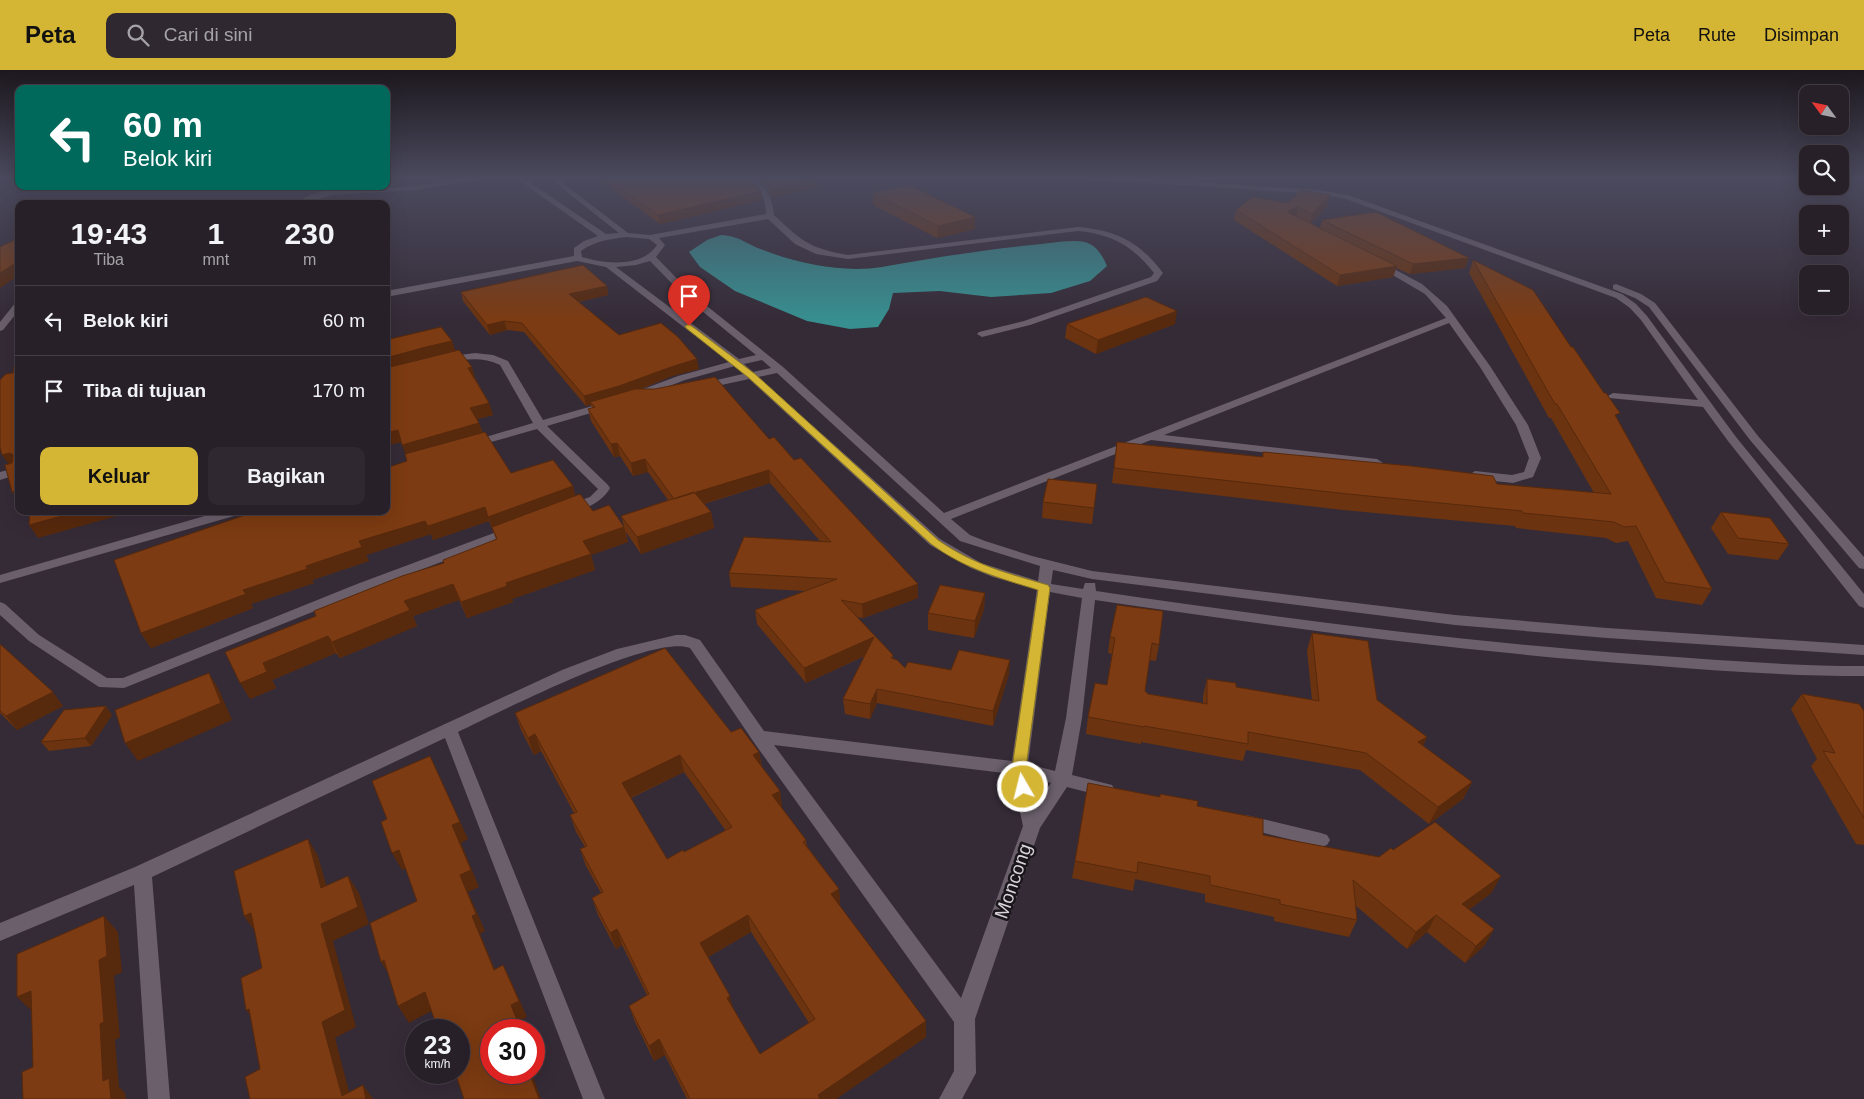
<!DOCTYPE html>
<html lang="id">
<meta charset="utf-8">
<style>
:root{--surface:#282029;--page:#302831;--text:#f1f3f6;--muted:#a5a3a8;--line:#443e46;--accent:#d5b534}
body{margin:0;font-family:Arial,sans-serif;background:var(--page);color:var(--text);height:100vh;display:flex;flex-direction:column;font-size:19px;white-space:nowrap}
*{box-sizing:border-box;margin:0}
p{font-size:16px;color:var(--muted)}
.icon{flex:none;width:28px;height:28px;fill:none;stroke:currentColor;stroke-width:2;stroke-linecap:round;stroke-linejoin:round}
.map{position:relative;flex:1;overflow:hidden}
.details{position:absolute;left:15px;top:130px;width:375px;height:315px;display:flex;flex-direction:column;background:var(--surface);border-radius:10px;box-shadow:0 5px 20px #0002,0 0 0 1px var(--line)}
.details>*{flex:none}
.top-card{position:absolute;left:15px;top:15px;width:375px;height:105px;border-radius:10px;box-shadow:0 5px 20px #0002,0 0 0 1px var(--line);background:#00695c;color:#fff;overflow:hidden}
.needle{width:32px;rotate:303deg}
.buttons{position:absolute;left:1799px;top:15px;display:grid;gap:10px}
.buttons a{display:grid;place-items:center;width:50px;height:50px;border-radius:10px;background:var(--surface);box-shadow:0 5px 20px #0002,0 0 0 1px var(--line);font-size:25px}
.speed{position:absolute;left:405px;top:949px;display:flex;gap:10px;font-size:25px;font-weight:700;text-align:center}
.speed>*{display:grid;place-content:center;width:65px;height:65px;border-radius:50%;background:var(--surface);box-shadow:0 5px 20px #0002,0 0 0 1px var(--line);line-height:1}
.speed small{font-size:12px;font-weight:400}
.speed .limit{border:8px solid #d22;background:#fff;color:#111}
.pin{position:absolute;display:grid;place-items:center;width:42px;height:42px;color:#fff;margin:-51px -21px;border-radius:50% 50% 50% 0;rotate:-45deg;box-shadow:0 0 5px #0007}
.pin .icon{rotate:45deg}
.me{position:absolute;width:55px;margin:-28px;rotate:352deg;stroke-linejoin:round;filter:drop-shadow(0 0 4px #0008)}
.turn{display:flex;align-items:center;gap:18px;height:105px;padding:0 25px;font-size:22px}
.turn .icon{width:65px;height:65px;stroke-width:2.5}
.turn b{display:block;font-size:35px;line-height:42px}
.eta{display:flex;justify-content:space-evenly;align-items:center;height:85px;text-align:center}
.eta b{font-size:30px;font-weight:700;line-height:35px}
.cta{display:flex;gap:10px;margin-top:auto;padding:10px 25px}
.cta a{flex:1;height:58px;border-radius:10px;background:var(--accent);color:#111;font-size:20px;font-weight:700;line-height:58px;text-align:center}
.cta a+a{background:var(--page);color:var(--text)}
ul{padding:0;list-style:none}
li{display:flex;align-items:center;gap:15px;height:70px;padding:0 25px;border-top:1px solid var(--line)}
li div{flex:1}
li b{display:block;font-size:19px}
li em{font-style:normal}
header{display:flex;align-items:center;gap:30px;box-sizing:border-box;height:70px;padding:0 25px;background:var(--accent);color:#111}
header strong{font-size:24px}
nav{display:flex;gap:28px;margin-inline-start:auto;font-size:18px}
.search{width:350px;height:45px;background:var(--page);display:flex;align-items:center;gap:12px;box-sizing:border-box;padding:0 18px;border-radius:10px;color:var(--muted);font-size:19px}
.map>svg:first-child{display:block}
.water{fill:#378f90}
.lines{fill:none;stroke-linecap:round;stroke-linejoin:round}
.minor{fill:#6a5f6b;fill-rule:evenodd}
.wall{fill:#6b330f;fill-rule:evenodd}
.shaded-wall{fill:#57290d}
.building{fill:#7c3b12;stroke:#57290d;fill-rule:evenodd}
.route{fill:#d5b534;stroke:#8a7622}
.labels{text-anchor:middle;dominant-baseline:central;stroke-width:5;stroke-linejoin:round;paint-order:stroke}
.near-street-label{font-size:19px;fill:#d9d3da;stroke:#1a161b}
</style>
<header>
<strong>Peta</strong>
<div class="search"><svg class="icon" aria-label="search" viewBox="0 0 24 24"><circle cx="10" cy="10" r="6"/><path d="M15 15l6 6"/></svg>Cari di sini</div>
<nav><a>Peta</a><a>Rute</a><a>Disimpan</a></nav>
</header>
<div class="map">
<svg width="1864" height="1029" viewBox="0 0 1864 1029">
<rect width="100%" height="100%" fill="#352b37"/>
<path class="water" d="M721,165C740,166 746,174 763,180C799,194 844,203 882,197C932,188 981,180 1032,175C1048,174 1069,169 1085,172C1097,175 1103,187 1107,196L1090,211L1051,223L991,227L940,221L893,223L889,239L878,257L850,259L807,251L735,221L700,197L689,182L707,170Z"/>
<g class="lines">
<path class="minor" d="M477,107H494L416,120L331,125L306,134H296C321,113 363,120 393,118C421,115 449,111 477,107Z
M516,107H522L606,164L619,163L548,107H555L628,163L650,165L766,144C764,113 754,123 735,107C760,107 772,121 774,145C803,172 809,178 848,185L1078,157C1116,160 1140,172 1163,203L1157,211L1030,255L982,267L977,264L979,262L1024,251L1151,207L1154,203C1133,176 1112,164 1078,161L848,189L816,184L795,174L768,149L659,168L665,175L656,187L692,224L783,297L944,443L1446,248L1425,224L1374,194L1381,192L1422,214L1447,236L1490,296L1528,355L1541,388L1533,407L1513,413L1475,409L1469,405L1475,401L1512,405L1524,402L1529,388L1516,355L1480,297L1449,253L1164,365L1377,389L1383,393L1381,395L1151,370L951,449L970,465L985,471L1032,486L1092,501L1455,545L1607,558L1864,575V585L1607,568L1455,555L1092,509L1053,500L1051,514L1083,519L1085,513H1095L1096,521C1279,548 1462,572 1647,585C1719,590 1791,596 1864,596V606C1791,606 1719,601 1647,595C1462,582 1279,557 1095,530L1082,648L1072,705L1112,715L1115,720L1112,725L1106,727L1067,717L1040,758L975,949L976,1003L962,1029H939L954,1001V952L753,671L690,578C653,563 498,643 458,662L605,1029H583L445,668L152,807L170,1029H148L134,815L0,871V853L135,797L562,600L617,579L676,565H685L700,570L764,661L1012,691L1037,519L993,507L971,498L930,475L749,309L703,319L698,316L699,314L743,304L735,296L685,310L638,328H630L629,326L630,324L678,306L729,292L606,197L577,191L386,227V221L574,186V178L584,171L598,166L517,109ZM626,167L649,169L657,175C642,198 604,194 582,187L581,181C595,171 609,169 626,167ZM650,191L686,228L756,285L739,289L616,197L636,195ZM762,290L771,298L753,302L744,294ZM777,303L960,471L1040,496L1038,511L981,493L940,469L758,307ZM1050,522L1082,528L1066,648L1055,701L1028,694ZM774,675L1012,704L1023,756L961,928ZM1030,707L1051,713L1036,735Z
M1082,107H1118L1318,120L1348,125L1622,224L1636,234L1647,246L1736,367L1864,524V538L1859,536L1728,371L1703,337L1609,328L1608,326L1613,323L1698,330L1641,250L1630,238L1616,228L1346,129L1318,124L1085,109Z
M1616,214L1641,224L1655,233L1758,366L1864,487V499L1859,498L1750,370L1649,237L1635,228L1613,219V215Z
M19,231V240L3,260L0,261V252L16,232Z
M475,283L493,285L508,291L543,350L603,333H611L612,335L611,337L547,356L608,415L610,418C604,431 578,445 564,442L562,439L564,436L590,427L598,419L537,359L477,376H469L467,374L469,372L533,353L500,295C481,286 464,289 445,294L440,291L452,286Z
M19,397V404L0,410V402Z
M222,441H243L241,444L0,513V505Z
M513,456L519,460L518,463L367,520L124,618L99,617L29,571L0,545V532L5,534L39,565L107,608H123L357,514Z
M1246,745L1321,763L1327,765L1330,770L1327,775L1321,777L1240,757L1237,752L1240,747Z"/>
</g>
<path class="wall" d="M595,107H744L761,121L762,130L660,154Z
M748,107H817L820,108V117L772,127L765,116L759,111Z
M873,123L975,147V159L937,168L873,135Z
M1288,133L1328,135L1311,153L1320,158L1322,150L1465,198L1410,204L1396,198L1393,207L1337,216L1234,150L1236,140Z
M1473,190L1617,348L1712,519L1702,535L1656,528L1628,471L1616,473L1606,468L1516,458L1515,456L1343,440L1112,413L1117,372L1262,387L1263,382L1497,414L1594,423L1551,348H1549L1469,203Z
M607,216L608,225L578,232L619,265L699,299L672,306L641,319L769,369L794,390L918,514V528L863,548L857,547L893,585V589L905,598L951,600L1009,604L993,656L877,633L870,649L845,644L843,629L865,586L806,613L757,554L755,540L805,521L731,517L729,503L820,471L770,413L704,434L711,442L714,458L641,484L626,462L628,472L591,485L595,500L512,529L513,532L467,548L459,530L413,546L417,556L340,588L336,583L272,610L276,618L250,629L316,546L444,493L496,469L489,451L433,470L431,464L366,485L369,491L312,510L314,513L251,534L253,538L151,578L141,563L407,391L406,384L401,372L452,271L455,281L475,308L489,333L493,345L477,349L483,363L511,403L573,416L575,426L593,441L624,456L621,446L668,430L648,402L633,406L620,386L614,387L591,351L588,339L592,338L591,335L586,336L524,262L507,260L490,265L463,231L461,222Z
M1067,254H1175L1096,284L1065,268Z
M1097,414L1092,454L1042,448L1043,432Z
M1721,442L1789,474L1778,490L1728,484L1711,458Z
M985,523L984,539L974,568L928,560V543Z
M1312,563L1377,630L1427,667L1423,676L1472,712L1463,729L1429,754L1360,700L1246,680L1243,691L1141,672V674L1086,664L1088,647L1107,615L1112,584L1108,583L1110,567L1159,575L1156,591L1149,590L1145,621L1148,624L1203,633V626L1207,609L1236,617L1312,630L1307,580Z
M0,574L63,636L17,660L0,643Z
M1802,624L1864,641V775L1856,774L1811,696L1817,689L1791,639Z
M515,643L731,662L759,682L762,697L780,721L782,738L806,770L807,776L839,819L840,836L926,967L836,1029H687L665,985L654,991L635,952L629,936L647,925L622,875L616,879L598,845L592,828L601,823L586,796L580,779L585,777L576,762L570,745L574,743L541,681L534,685L521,660ZM684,702L726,761L684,782L667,789L631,728ZM751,862L809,953L760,984L734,940L708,887Z
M112,645L91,676L49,681L41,672Z
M1197,736L1263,765L1379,787L1393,780L1501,806L1491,823L1469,840L1494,859L1484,876L1465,893L1427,862L1407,879L1356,836L1357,850L1349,867L1274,851V847L1205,832V824L1135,809L1133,821L1072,808L1075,791Z"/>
<path class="shaded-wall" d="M820,108V117L772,127L771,119Z
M761,121L762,130L660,154L658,145Z
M1330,125L1328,135L1310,154L1312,144Z
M1298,137L1296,147L1286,150L1289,140Z
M975,147V159L937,168L938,156Z
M1469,188L1465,198L1410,204L1413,194Z
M19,191V205L0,218V203Z
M1397,196L1393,207L1337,216L1340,205Z
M607,216L608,225L571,233L569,224Z
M1177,241L1175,254L1096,284L1098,270Z
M504,251L507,260L490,265L487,255Z
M452,271L456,283L386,301V288L426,277Z
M697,289L699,299L672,306L621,326L590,332L591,335L586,336L584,326L671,297Z
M472,297L475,308L472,309L468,298Z
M489,333L493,345L474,350L470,338Z
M479,353L483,365L407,387L402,375Z
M398,360L402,372L386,376V363Z
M617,373L620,386L614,387L611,374Z
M10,383L19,395L11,397L2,385Z
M645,389L648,402L633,406L631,393Z
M769,400L770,413L676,442L674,429Z
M573,416L576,429L493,461L488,447Z
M19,420V432L12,422Z
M485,437L489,451L433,470L428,456Z
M80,441H135L38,468L29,455Z
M711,442L714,458L641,484L637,467Z
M425,451L431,464L366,485L369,491L312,510L314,513L251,534L253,538L151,578L141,563L243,520L306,496L359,471Z
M624,457L628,472L591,485L595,500L512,529L513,532L467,548L461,532L583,471Z
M453,514L459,530L413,546L417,556L340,588L332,572L404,531Z
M918,514V528L863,548L862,534Z
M985,523L984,539L974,568L975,551Z
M328,566L336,583L272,610L276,618L250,629L240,613L263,593Z
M874,567L875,581L806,613L804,598Z
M1010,590L1009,604L993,656V641Z
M209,603L219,620L232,650L138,691L125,673Z
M877,619V633L870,649V634Z
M53,622L63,636L17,660L6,646Z
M106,636L112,645L91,676L85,668Z
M535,664L541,681L534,685L528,668Z
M1427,667L1419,684L1418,672Z
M759,682L762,699L753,685Z
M680,685L684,702L627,729L622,713Z
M430,686L468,769L461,773L479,817L468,822L485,861L480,864L502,916L494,900L472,846L460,805L452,755Z
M1472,712L1463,729L1429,754L1438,737Z
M780,721L782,738L772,725Z
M308,769L318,786L332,836L321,818Z
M399,780L408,797L402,800L392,783Z
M348,806L359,823L369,854L333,871L356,957L335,968L351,1029L342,1026L322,952L321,854Z
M1501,806L1491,823L1453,852L1462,834Z
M839,819L840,836L831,824Z
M251,843L256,863L244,846Z
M748,845L751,862L704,889L700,873Z
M1436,845L1427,862L1407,879L1416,862Z
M104,846L118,862L122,902L114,906L120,967L115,970L119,1017L125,1023L126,1029H111L103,1011L100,954L99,890Z
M617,859L622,875L616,879L610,863Z
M1494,859L1484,876L1465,893L1476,876Z
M384,890L392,909L381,892Z
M503,895L511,911L527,947L519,951L523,960H521L511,935Z
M31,921L34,943L17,927Z
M425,922L435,939L409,953L398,936Z
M730,926L734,943L727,928Z
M249,939L260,957L246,940Z
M926,951V967L836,1029H818V1025Z
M659,969L665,985L654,991L649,976Z
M534,988L540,1003L533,1007L541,1029H539L529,1002H534Z
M363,1015L373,1029H366Z"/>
<path class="building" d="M605,107H744L755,113L761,121L658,145Z
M764,107H817L820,108L771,119Z
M909,115L975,147L938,156L873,123Z
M1301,120L1330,125L1312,144L1298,137L1289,140V143L1397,196L1340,205L1236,140L1252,127L1288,133Z
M1376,142L1469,188L1413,194L1322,150Z
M19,168V191L0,203V177Z
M1473,190L1533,220L1571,277H1573L1604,323H1606L1620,343L1615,345L1712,519L1665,512L1636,456L1624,457L1614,452L1523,443L1522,441L1348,424L1114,398L1117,372L1263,387V382L1411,396L1493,406L1497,414L1611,424L1557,334H1555Z
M583,195L607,216L569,224L619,265L661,253L678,267L697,289L671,297L619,316L584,326L522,253L504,251L487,255L461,222Z
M1146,227L1177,241L1098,270L1067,254Z
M441,257L452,271L426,277L386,288V270Z
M459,280L472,297L468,298L489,333L470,338L479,353L402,375L398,360L386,363V298Z
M19,291V420L12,422L5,395L12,393L13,385L10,383L2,385L0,377V310L6,304L13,303L14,296Z
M715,307L769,369L774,367L794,390L801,388L918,514L862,534L841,530L893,585L891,588L897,590L905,598L908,592L951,600L959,580L1010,590L993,641L877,619L870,634L843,629L874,567L804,598L755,540L837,509L729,503L744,467L831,472L769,400L674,429L645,389L631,393L617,373L611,374L588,339L595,337L590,332L635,319H655Z
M485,362L511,403L553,390L573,416L488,447L485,437L428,456L425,451L359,471L362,477L306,496L307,499L243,520L246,524L141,563L114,490L257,441H386V398L407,391L405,384Z
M1048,409L1097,414L1094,438L1043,432Z
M694,422L711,442L637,467L621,446Z
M580,424L593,441L609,435L624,457L583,471L591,484L506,513L507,516L461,532L453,514L404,531L410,540L332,572L328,566L263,593L267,602L240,613L225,582L316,546L314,541L402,506L444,493L443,490L497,469L492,457Z
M30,441H80L29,455Z
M1721,442L1770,448L1789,474L1738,468Z
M940,515L985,523L975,551L928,543Z
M1117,535L1163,541L1159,575L1152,573L1145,621L1148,624L1207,634V609L1236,613V617L1319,631L1312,563L1368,571L1377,630L1427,667L1418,672L1472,712L1438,737L1366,683L1248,662V674L1144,656V657L1088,647L1095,613L1107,615L1115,568L1110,567Z
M0,574L53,622L6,646L0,641Z
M665,578L731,662L741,658L759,682L753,685L780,721L772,725L806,770L803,772L839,819L831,824L926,951L818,1025L820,1029H690L659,969L649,976L629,936L649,924L617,859L610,863L592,828L603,822L580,779L587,776L570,745L577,742L535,664L528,668L515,643ZM680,685L732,757L684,782L683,780L667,789L622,713ZM748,845L815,949L760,984L727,928L730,926L700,873Z
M209,603L221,633L125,673L115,640Z
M1802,624L1859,634L1864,641V748L1823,681L1835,683Z
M106,636L85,668L41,672L64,640Z
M430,686L460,752L452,755L471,800L460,805L476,844L472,846L494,900L503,895L519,931L511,935L521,960H491V1002H529L539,1029H464L455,1002H459V960H438L425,922L398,936L384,890L381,892L370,853L417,831L399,780L392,783L381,752L387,749L372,711Z
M1088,713L1160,727V724L1198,731L1197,736L1263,749V765L1379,787L1391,778L1393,780L1435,752L1501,806L1462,834L1494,859L1476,876L1436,845L1416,862L1353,810L1357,850L1280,834V830L1210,815V806L1138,792L1137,803L1075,791Z
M308,769L321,818L348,806L358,837L321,854L345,940L322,952L342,1026L363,1015L366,1029H250L245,1007L260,999L249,939L246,940L241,908L262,898L251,843L244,846L234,801Z
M104,846L107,886L99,890L104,952L100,954L103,1011L109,1008L111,1029H23L22,1002L33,997L31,921L17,927V884Z"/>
<linearGradient id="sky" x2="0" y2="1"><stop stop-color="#1d181e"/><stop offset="0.43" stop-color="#4b4a5e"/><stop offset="1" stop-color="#4b4a5e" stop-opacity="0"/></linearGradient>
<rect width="1864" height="251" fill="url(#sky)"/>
<path class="route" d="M689,254L755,304L938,470C974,495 1007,503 1048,515L1050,518L1026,698L1030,717L1028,721L1023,723L1018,721L1012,698L1038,520C999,508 965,499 931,474L749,308L686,258L685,256Z"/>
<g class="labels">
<g class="near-street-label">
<text transform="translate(1013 811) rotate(-71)">Moncong</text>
</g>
</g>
</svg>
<div class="buttons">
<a><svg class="needle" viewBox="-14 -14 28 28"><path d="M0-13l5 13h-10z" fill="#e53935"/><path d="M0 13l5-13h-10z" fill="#a5a3a8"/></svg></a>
<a><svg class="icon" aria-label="search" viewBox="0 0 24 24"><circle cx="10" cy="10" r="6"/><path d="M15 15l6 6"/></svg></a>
<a>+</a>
<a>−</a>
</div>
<div class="speed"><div>23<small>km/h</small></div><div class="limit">30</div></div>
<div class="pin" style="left:689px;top:256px;background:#d93025"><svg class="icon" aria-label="arrive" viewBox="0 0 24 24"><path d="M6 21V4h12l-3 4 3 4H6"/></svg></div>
<svg class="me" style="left:1023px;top:717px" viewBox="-20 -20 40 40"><circle r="17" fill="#d5b534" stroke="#fff" stroke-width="3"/><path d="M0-11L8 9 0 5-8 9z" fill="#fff"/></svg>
<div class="top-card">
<div class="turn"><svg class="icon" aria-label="left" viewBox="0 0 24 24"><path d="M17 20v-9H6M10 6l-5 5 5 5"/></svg><div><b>60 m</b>Belok kiri</div></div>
</div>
<section class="details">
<div class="eta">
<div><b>19:43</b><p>Tiba</p></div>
<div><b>1</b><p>mnt</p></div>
<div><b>230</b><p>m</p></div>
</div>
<ul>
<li><svg class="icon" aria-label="left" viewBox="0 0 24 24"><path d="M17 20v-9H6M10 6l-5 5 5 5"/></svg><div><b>Belok kiri</b></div><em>60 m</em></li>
<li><svg class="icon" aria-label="arrive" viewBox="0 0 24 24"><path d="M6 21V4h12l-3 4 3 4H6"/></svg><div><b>Tiba di tujuan</b></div><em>170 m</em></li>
</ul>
<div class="cta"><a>Keluar</a><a>Bagikan</a></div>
</section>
</div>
